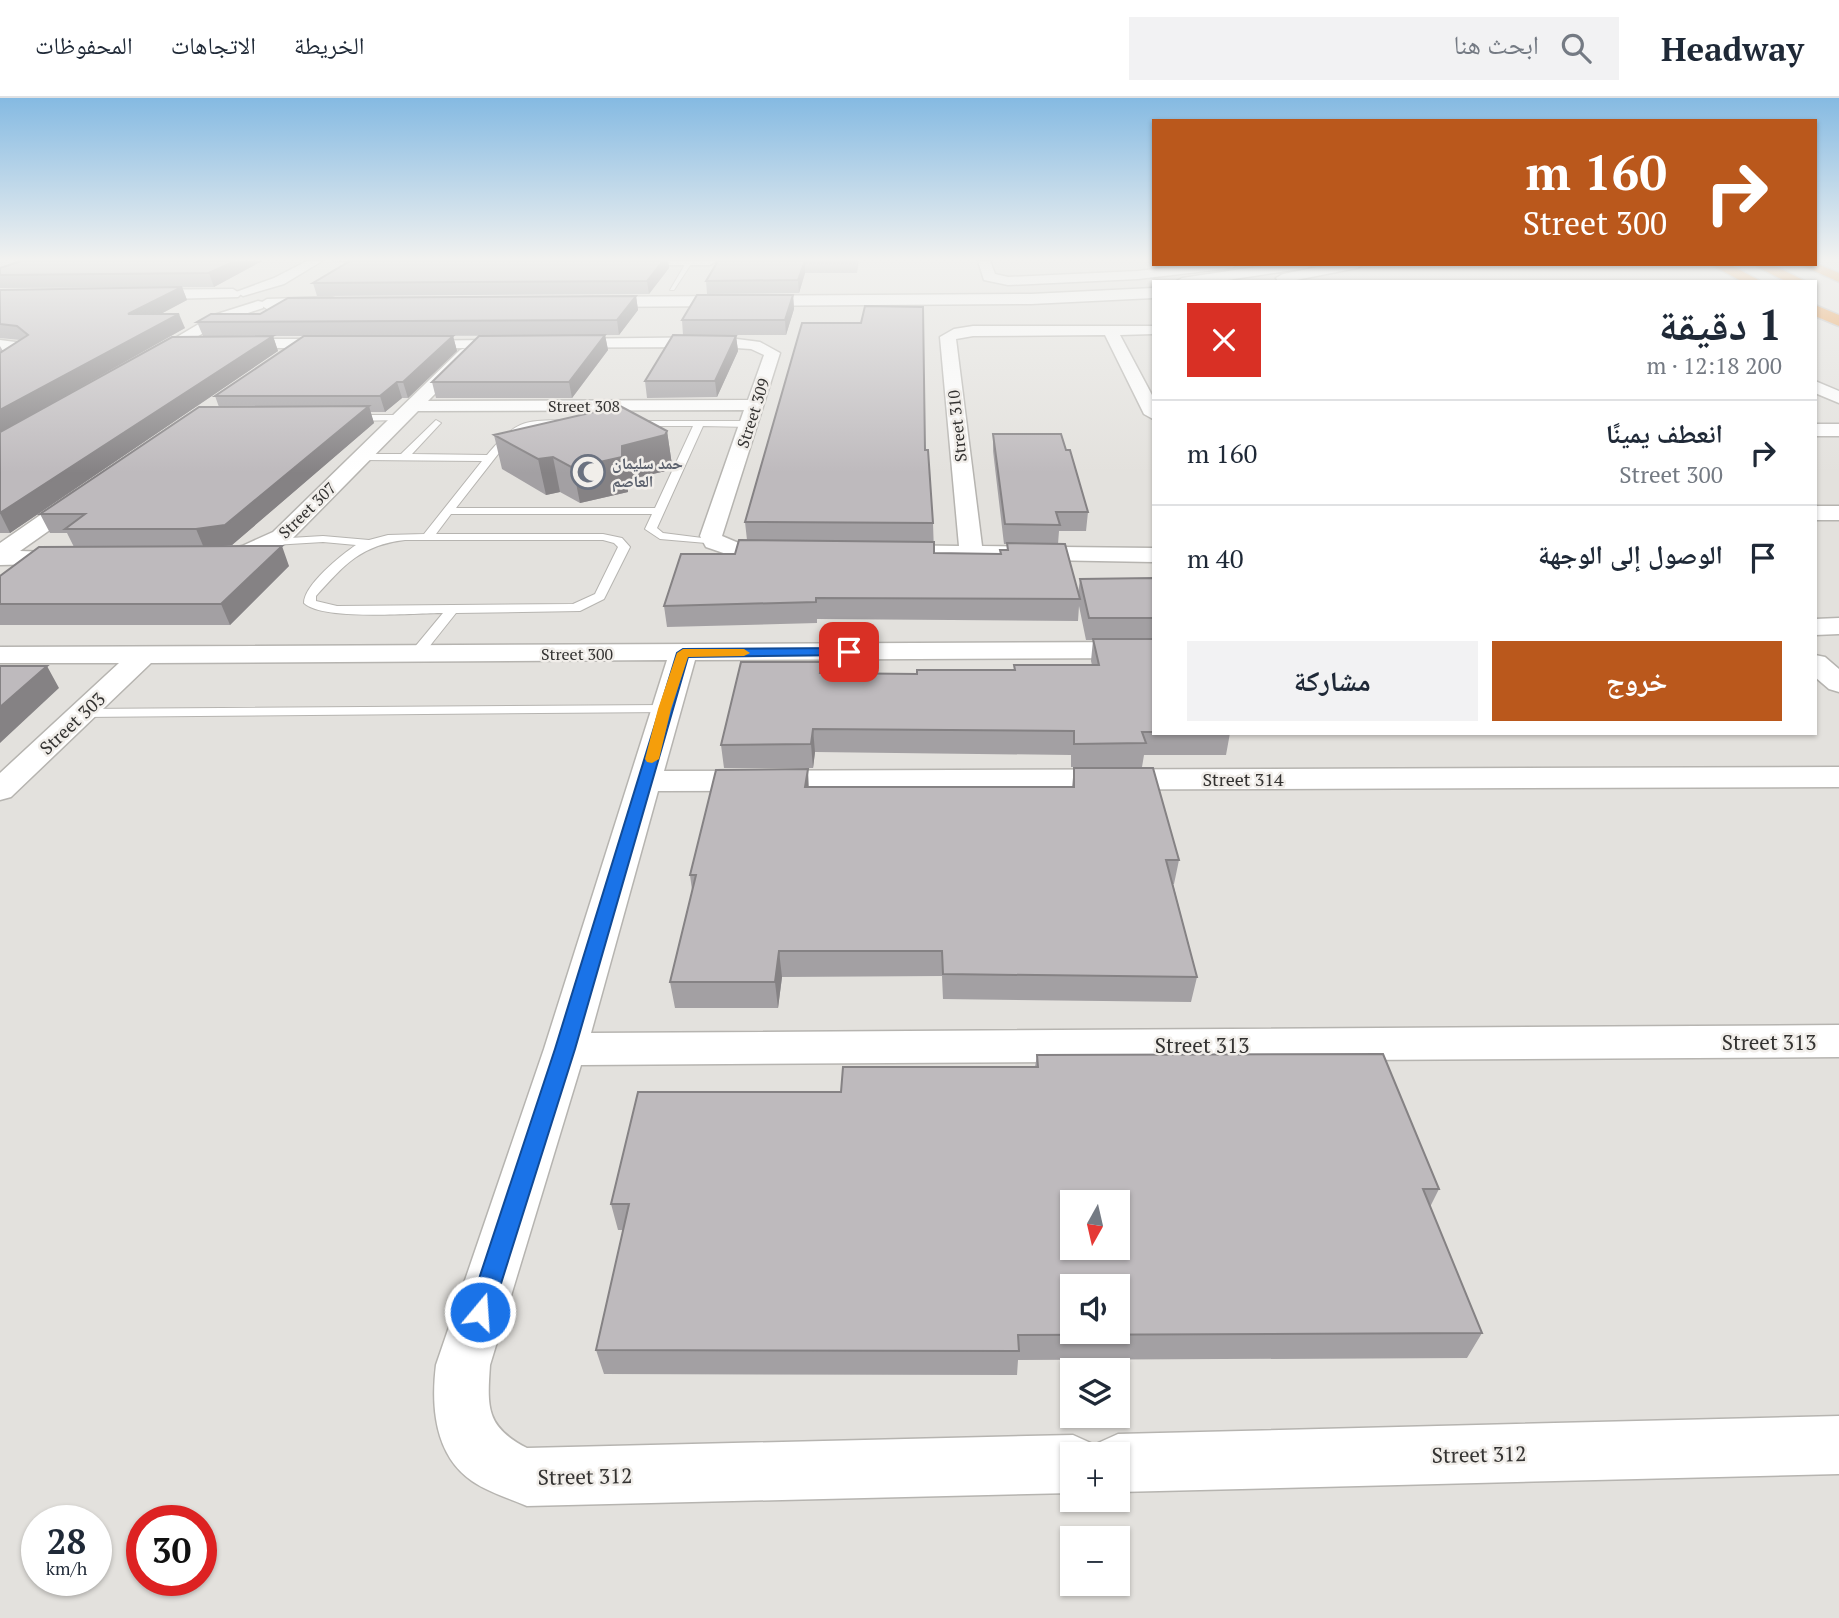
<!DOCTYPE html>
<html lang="ar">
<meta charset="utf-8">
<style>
:root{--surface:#fff;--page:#f2f2f3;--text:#1f2937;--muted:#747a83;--line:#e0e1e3;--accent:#ba581c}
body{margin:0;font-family:"PT Serif","Noto Naskh Arabic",serif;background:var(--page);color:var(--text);direction:rtl;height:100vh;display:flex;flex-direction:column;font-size:26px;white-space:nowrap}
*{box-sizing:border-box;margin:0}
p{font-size:23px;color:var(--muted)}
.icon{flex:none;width:38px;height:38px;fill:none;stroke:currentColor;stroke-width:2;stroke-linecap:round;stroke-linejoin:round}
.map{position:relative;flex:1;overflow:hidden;direction:ltr}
.drawer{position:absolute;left:1152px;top:182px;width:665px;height:455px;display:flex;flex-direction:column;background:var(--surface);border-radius:0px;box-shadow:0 2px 5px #0004;direction:rtl}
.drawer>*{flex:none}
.hud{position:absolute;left:1152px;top:21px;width:665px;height:147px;border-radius:0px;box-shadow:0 2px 5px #0004;direction:rtl;background:#ba581c;color:#fff;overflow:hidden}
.needle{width:46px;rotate:188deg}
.buttons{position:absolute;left:1060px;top:1092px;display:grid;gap:14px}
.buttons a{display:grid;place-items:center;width:70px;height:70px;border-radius:0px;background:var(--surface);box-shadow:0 2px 5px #0004;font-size:35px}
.speed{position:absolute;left:21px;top:1407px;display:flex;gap:14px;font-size:35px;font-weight:700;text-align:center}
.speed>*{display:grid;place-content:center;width:91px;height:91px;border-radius:50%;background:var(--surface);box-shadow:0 2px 5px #0004;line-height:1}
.speed small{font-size:18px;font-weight:400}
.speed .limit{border:10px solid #d22;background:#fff;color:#111}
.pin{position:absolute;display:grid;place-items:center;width:60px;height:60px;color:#fff;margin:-30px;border-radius:14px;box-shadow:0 4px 10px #0006}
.me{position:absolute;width:77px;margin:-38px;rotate:18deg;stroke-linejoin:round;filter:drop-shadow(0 0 5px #0008)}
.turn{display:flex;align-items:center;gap:24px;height:147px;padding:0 35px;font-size:32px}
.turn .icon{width:91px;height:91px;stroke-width:2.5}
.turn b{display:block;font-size:49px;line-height:60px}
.round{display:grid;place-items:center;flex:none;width:74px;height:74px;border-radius:0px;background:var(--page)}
.head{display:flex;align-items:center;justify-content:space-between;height:119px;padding:0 35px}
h1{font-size:42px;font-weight:700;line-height:52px}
.cta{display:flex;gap:14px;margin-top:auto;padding:14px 35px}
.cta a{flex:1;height:80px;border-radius:0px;background:var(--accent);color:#fff;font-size:28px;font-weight:700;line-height:80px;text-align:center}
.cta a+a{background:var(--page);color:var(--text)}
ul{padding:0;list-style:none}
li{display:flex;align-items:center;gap:21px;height:105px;padding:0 35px;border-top:2px solid var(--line)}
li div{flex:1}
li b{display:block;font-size:26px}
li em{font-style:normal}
header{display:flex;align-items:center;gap:42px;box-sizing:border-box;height:98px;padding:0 35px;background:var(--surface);border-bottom:2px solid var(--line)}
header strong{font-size:33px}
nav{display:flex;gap:38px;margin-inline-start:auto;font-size:24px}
.search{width:490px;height:63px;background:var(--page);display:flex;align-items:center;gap:18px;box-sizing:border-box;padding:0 24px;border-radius:0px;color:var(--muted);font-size:26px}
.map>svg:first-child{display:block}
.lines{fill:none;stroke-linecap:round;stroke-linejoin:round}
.service-casing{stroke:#b6b4b0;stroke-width:2}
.minor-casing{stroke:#b6b4b0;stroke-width:3}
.tertiary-casing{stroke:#b6b4b0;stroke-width:3}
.motorway-casing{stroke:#bebdbd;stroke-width:3}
.service{fill:#fff;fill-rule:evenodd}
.minor{fill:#fff;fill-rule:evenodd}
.tertiary{fill:#fff;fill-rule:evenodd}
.motorway{fill:#ea9036;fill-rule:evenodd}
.wall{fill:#a3a0a3}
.shaded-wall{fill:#858284}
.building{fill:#bebabd;stroke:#858284;stroke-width:2;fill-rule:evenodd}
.route{fill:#1a73e8;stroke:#114b97;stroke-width:2}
.slow{fill:#f59e0b}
.labels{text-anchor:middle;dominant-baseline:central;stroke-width:5;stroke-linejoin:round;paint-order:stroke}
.far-street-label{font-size:16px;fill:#333231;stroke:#f1eeea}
.far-worship-label{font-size:16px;font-weight:bold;fill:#5b616d;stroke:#f1eeea;text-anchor:start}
.street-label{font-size:18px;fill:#333231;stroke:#f1eeea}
.near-street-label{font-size:21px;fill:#333231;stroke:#f1eeea}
</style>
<header>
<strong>Headway</strong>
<div class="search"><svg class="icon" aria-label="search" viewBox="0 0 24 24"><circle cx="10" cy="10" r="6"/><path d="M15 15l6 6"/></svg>ابحث هنا</div>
<nav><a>الخريطة</a><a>الاتجاهات</a><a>المحفوظات</a></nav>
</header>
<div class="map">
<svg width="1839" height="1520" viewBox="0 0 1839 1520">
<rect width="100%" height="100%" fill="#e3e1dd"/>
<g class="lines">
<g class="service-casing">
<path id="service" d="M687,163H693L674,192H670Z
M401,317L406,320L404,322L349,323L344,320L349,317Z
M436,322L441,325L439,327L412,356L487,357C518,319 526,323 572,322L577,325L572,328L532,329L513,337L456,410H655L693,328H631L626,325L628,323H750L755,326L750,329L703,328L657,430L663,435L718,442V446L660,441L645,431L652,416H451L436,436H603L622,440L630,449L604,501L580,513L456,515L421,559L416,560L409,556L443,515C414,515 322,523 304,505C304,487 341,457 356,447L323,444L273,447L267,444L273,441L323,438L369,442L388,437L424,436L482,363L361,362L356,359L361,356H401ZM405,442H603L614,445L618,449L595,496L573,506L337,508L316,503V498C344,467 361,447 405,442Z
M664,607L671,611L669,614L82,619L75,615L82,611Z"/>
</g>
<g class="minor-casing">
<path id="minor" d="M307,163H322L284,186L243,198L236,194L274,180Z
M616,163H716L710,167H622Z
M978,163H990L995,176L1008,179L1138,173L1197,166H1238L1232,170L1138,181L1008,187L984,182Z
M258,203L263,204V210L224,223L152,265L146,267L138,262L214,217Z
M973,228H1153V236L1120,237L1153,299V321L1144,316L1105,237L973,238L956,241L982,448L1153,450V464L879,459L875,454L879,449L887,447L959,448L940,239L954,231Z
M721,239L760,244L780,255L722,438L741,446L790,448L794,453L790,458L738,460L706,449L700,438L744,312L418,313L289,444L256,459L220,466L212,464L208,459L212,454L242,448L273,434L460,252L466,250L407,251L399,246L401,243ZM721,249L751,251L764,257L748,302L428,303L472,258L474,255L466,250Z
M228,241H340L348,246L340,251L222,249L220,246Z
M0,242L23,245L32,252L0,272V260L12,252H0Z
M1815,283L1839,293V305L1815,295Z
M1815,326H1839V338H1815Z
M83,392L91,393L94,398L91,403L20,453L78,455L82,460L78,465L0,467V445L75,393Z
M1815,408H1839V422H1815Z
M1839,520V536L1815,537V521Z
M1153,544V560L695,562L664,673L1839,669V689L658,693L591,935L1839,927V959L581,967L490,1267C487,1310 486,1329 527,1350L1073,1337L1093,1346L1095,1350L1098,1345L1118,1336L1839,1318V1376L1118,1394V1356H1073V1395L527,1408C508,1400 488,1394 472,1383C434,1357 431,1307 436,1267L544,951L667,562L151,565L11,699L0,702V675L119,565H0V549Z
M1815,557L1825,559L1839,571V594L1829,591L1815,579Z"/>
</g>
<g class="tertiary-casing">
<path id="tertiary" d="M1276,166H1314L1307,170L1214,184H1175L1182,180Z
M1333,166H1364L1357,170L1286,184L1278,183L1276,180L1283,176Z
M1153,190V200L1031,206L584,209L576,204L584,199L1031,196Z
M233,191L241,196L238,199L134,202L126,197L134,192Z
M331,199L336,201L339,204L336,207L267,211L259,206L267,201Z"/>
</g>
<g class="motorway-casing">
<path id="motorway" d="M1815,165L1839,175V184L1799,166Z
M1710,166H1729L1762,184H1743Z
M1752,166H1771L1807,184H1787Z
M1815,207L1839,217V228L1815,218Z"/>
</g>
<use href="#service" class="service"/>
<use href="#minor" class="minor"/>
<use href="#tertiary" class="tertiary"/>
<use href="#motorway" class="motorway"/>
</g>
<path class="wall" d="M21,163H275H262L214,189L0,190V170Z
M324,163H668L669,170L649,196L317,198L313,185L349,164Z
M718,163H859L857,175H805L799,195L707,196L706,183Z
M182,189L187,202L161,216L185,230L52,305L203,238L197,224L260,216L636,198L638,212L619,237L365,238H453L457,253L408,300H402L385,314H370L374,325L232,447L221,448L289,468L230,527H0V478L74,449L67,435H50L40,416L219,309L215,298L304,238H273L278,253L10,435H0V248L3,253L20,242L0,240V192Z
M793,197L794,211L786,237H683L682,222Z
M605,237L608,252L572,300H436L432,284Z
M736,238L738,253L717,299L647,300L645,283Z
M667,333L672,367L670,372L627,382L628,394L580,405L560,394L546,397L502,371L494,337Z
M993,336L1066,352L1088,414L1086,433H1059L1058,446L1078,496L1080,481L1153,480V635H1230L1226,657H1144L1142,669H1071V657L815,654L813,670H724L721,647L823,575L917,576L1014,572V567H1092L1091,563L1093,542H1086L1079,508L1078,523L817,521V525L667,529L664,508L735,456L747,442L745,424L925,352L933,425L934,455L1000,456V452H1007V446H1004L993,353Z
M1074,670L1179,762L1174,786H1173L1197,879L1191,904L943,901L942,878L782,879L778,910H675L670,884L692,792L690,777L809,689H1072Z
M1037,957L1439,1091L1430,1109L1482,1235L1467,1260L1018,1262L1017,1277L604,1276L596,1252L623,1132H618L611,1106L841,994L1035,969Z"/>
<path class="shaded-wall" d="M235,163H275H262L214,189L209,175Z
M663,163H668L669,170L649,196L647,183Z
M805,163V175L799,195L798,182Z
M182,189L187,202L134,230L128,216Z
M793,197L794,211L786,237L785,222Z
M636,198L638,212L619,237L617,222Z
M179,216L185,230L0,334V312Z
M605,237L608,252L572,300L569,284Z
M273,238L278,253L10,435L0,415Z
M453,238L457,253L408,300L403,284Z
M736,238L738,253L717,299L715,283Z
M397,284L402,300L385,314L380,298Z
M369,308L374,325L232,447L204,450L196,431Z
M667,333L672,367L670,372L627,382L628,394L580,405L573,370L622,348Z
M553,359L560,394L546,397L538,361Z
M282,448L289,468L230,527L221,506Z
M47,568L59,590L0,645V609Z
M813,631L815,654L813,670L811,646Z
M808,671L809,695L805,689Z
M779,853L782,879L778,910L775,884Z"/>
<path class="building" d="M21,163H235L209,175L0,177V170Z
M350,163H663L647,183L313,185Z
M718,163H857H805L798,182L706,183Z
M182,189L128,216H179L0,312V255L28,237L17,228L0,226V192Z
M697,197H793L785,222H682Z
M636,198L617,222L197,224L211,216H260L288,200Z
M865,208L923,209L925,352H928L933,425L745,424L802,225H861Z
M605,237L569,284H432L479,238Z
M673,237L736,238L715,283H645Z
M273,238L0,415V334L172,239Z
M304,238H453L403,284H397L380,298H215Z
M369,308L225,427L196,431H65L85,416H40L199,309Z
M620,308L667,333L665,337L622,348V359L573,370L553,359L538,361L494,337Z
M993,336H1061L1066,352H1070L1088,414H1056L1060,427L1005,426Z
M739,442L934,444V455L1001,456L1000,452H1008L1007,445L1065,446L1080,501L816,500V504L664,508L681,456H735Z
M282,448L221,506H0V478L39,449Z
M1153,480V520H1089L1080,481Z
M1093,541H1153V634H1142L1146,645L1074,646V633L813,631L811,646L721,647L741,564H822L820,575L917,576V572H1015L1014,567H1099Z
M0,568H47L0,609Z
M1074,670H1153L1179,762H1166L1197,879L943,876L942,853H779L775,884H670L696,777H690L716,672L808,671L805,689H1074Z
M1383,956L1439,1091H1423L1482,1235L1018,1237L1019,1253L596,1252L629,1106H611L638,994H841L843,969H1038L1037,957ZM1073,1104H1118V1150H1073ZM1073,1188H1118V1234H1073Z"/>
<linearGradient id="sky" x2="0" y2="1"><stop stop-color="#85bae2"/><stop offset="0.43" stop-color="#f2f2f0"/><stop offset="1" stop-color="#f2f2f0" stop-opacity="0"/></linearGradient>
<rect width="1839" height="375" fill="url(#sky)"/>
<path class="route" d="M849,550L855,554L853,557L688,559L575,951L492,1214L488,1222L480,1226L471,1222L468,1214L555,951L677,555L683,551Z"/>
<path class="slow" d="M683,551H744L750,555L744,558L688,559L671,611L659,661L652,665L647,664L645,661L658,611L677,555Z"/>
<defs>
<g id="mosque-ring" transform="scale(1.75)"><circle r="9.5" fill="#f1eeea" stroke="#6b7280" stroke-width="1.5"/><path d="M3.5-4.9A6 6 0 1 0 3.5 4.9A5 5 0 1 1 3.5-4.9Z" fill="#6b7280"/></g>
</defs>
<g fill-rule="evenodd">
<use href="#mosque-ring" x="588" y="374"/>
</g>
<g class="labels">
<g class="far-street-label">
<text x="584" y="308">Street 308</text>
<text transform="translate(753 315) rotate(-72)">Street 309</text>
<text transform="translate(957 328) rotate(-96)">Street 310</text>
<text transform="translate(307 412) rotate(-44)">Street 307</text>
<text x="577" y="556">Street 300</text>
</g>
<g class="far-worship-label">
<text x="612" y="365">حمد سليمان<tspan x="612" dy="18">العاصم</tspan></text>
</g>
<g class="street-label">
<text transform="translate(72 625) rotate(-43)">Street 303</text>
<text x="1243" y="681">Street 314</text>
</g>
<g class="near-street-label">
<text x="1769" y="944">Street 313</text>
<text x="1202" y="947">Street 313</text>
<text transform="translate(1479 1356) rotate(-1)">Street 312</text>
<text transform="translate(585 1378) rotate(-1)">Street 312</text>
</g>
</g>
</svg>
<div class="buttons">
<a><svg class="needle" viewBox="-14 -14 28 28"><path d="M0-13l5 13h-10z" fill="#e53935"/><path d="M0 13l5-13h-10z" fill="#747a83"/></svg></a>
<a><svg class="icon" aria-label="sound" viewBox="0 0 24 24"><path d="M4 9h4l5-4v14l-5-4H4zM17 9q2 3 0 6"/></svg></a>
<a><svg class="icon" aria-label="layers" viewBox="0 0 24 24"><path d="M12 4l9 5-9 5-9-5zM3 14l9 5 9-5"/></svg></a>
<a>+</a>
<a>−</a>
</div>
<div class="speed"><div>28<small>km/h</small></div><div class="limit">30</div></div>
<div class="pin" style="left:849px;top:554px;background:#d93025"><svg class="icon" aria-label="arrive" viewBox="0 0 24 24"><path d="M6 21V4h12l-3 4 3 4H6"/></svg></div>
<svg class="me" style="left:480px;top:1214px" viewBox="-20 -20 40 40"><circle r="17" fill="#1a73e8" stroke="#fff" stroke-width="3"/><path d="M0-11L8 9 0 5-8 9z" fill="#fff"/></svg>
<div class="hud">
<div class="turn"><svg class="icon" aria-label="right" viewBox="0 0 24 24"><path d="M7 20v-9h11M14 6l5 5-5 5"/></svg><div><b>160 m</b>Street 300</div></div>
</div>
<section class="drawer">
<div class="head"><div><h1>1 دقيقة</h1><p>200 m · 12:18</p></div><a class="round" style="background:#d93025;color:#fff"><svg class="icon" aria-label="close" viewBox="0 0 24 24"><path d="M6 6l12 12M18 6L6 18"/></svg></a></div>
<ul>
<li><svg class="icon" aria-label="right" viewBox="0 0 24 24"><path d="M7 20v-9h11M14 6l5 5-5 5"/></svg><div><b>انعطف يمينًا</b><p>Street 300</p></div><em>160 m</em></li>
<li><svg class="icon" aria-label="arrive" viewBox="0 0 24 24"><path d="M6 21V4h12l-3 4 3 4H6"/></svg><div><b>الوصول إلى الوجهة</b></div><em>40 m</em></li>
</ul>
<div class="cta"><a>خروج</a><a>مشاركة</a></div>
</section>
</div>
